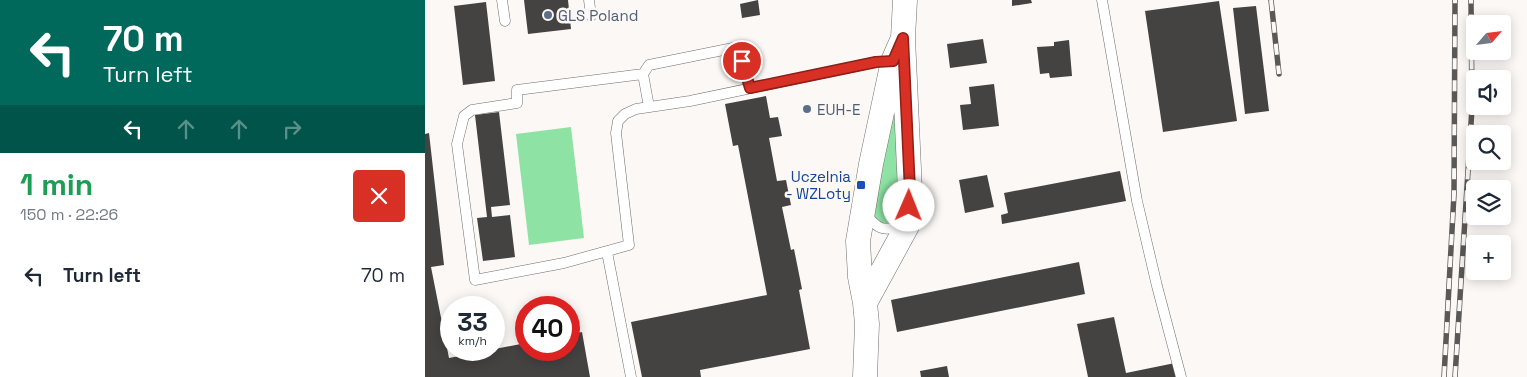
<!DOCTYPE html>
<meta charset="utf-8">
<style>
:root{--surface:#fff;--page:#f6f6f7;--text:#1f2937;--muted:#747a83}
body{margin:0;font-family:"Space Grotesk",sans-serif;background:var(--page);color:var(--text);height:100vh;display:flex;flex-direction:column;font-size:19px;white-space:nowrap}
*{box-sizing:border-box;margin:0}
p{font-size:16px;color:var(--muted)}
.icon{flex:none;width:28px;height:28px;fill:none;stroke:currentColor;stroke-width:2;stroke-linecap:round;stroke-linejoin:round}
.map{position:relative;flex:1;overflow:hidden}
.drawer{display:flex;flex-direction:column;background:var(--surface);width:425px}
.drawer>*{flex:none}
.hud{background:#00695c;color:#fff;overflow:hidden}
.needle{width:32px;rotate:62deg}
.buttons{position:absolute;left:1041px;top:15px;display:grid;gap:10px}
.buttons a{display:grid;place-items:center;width:45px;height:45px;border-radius:5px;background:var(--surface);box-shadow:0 2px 12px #0003;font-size:25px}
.speed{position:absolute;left:15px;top:296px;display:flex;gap:10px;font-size:25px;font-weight:700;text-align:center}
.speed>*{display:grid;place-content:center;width:65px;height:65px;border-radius:50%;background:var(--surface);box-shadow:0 2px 12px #0003;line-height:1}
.speed small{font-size:12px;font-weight:400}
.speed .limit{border:8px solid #d22;background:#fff;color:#111}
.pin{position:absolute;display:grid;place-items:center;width:42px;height:42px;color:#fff;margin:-21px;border:2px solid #fff;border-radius:50%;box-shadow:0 1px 5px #0007}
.me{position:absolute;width:55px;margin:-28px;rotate:1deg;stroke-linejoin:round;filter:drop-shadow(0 0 4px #0008)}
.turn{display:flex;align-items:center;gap:18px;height:105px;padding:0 20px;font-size:22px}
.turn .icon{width:65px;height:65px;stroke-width:2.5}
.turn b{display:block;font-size:35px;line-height:42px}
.lanes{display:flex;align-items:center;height:48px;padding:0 20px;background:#0003;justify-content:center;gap:25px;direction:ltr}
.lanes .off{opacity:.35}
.round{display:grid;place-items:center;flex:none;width:52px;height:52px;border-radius:5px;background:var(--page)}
.headline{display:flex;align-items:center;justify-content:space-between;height:85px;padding:0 20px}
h1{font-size:30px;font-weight:700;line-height:38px;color:#1e9e55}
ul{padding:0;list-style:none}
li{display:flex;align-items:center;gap:15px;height:75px;padding:0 20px}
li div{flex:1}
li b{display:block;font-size:19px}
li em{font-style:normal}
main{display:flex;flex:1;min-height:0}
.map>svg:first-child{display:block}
.green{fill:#8ee3a4}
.building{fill:#454242}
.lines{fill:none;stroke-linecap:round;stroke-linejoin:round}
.service-casing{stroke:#716d6c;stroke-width:11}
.tertiary-casing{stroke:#716d6c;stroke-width:25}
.service{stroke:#fff;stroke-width:10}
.tertiary{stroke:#fff;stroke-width:24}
.rail-casing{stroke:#5b5958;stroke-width:5.5}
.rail{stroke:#fcf8f6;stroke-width:4;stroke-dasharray:11;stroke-linecap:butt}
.route-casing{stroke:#8d1f18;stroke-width:12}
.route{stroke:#d93025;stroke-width:9}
.service-dot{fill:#5c6f8a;stroke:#fcf8f6;stroke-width:2}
.transit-dot{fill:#1a4fb4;stroke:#fcf8f6;stroke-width:2}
.labels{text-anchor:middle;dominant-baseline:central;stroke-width:5;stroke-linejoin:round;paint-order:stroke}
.service-label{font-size:15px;fill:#4e5e75;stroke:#fcf8f6;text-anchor:start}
.transit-label{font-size:15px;fill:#164399;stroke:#fcf8f6;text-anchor:end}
</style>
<main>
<section class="drawer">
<div class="hud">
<div class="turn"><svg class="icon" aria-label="left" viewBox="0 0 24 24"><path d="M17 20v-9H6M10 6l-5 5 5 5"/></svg><div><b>70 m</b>Turn left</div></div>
<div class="lanes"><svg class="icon" aria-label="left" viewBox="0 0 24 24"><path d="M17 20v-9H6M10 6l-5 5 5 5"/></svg><svg class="icon off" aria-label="ahead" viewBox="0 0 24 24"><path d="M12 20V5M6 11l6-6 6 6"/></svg><svg class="icon off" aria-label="ahead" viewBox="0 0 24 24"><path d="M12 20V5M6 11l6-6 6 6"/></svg><svg class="icon off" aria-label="right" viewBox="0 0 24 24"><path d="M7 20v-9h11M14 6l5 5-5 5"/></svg></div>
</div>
<div class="headline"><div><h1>1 min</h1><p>150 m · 22:26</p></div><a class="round" style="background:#d93025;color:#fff"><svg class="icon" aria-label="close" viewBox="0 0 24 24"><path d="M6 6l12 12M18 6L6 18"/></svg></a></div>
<ul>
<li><svg class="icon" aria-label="left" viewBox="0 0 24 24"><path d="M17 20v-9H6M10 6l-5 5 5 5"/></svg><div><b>Turn left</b></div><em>70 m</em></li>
</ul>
</section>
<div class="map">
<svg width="1102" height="377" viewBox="0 0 1102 377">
<rect width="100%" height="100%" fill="#fcf8f6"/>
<path class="green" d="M471,101L475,216L468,222L459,224L450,217L449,207Z
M146,127L159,238L104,245L91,134Z"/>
<path class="building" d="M99,0H143L146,29L103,34Z
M333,0L335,15L317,18L315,4Z
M587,0H606L607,3L587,6Z
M794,1L812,121L738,132L720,11Z
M61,2L70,81L38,85L29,6Z
M831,6L844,111L820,114L808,8Z
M558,39L562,63L525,68L522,44Z
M644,40L647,76L625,78L624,73L615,74L612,47L629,46V42Z
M569,84L574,126L538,130L535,105L546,104L544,87Z
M341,96L345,118L353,117L357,136L344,138L352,181L361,180L366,205L357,207L366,250L369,249L377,289L374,290L385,349L275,370L276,377H217L206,322L342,295L313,145L308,146L300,104Z
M74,112L85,205L66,207L67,217L85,215L90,257L58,261L52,218L62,217L50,115Z
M4,133L19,265L6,267L24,358L101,343V350H144V335L157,332L165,377H0V134Z
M695,171L701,201L577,224L576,215L583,213L579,193Z
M562,175L569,207L540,213L534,180Z
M654,262L660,294L472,332L466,300Z
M689,317L701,373L750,363L753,377H663L652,324Z
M522,366L524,377H496L495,371Z"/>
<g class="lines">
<g class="service-casing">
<path id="service" d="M77,0L80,21
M164,0L166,16
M677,0L712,201L732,286L756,377
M218,74L92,90V103L47,110L39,116L32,144L50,280L139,263L204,245L191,133L193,121L200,114L211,109L265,101L451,62L468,61
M224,107L218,74L224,65L313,47L325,88
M440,214C456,232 457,230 479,226
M182,252L206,377"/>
</g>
<g class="tertiary-casing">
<path id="tertiary" d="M440,303L482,226L485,191L478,38L480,0
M440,377L442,324L440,303L435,277L433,241L446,164L468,61L478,38"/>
</g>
<use href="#service" class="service"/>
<use href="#tertiary" class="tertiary"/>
<g class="rail-casing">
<path id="rail" d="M846,0L854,74
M1019,377L1029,194L1030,0
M1030,377L1047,108L1046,0"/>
</g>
<use href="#rail" class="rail"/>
</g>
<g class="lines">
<g class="route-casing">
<path id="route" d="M317,61L325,88L451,62L468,61L478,38L485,191L484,206"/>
</g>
<use href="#route" class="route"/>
</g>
<g class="service-dot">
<circle cx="123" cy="15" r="5"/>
<circle cx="382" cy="109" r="5"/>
</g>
<rect class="transit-dot" x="431" y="180" width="10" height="10" rx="2.5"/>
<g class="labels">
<g class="service-label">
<text x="133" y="15">GLS Poland</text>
<text x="392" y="109">EUH-E</text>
</g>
<g class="transit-label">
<text x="426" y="176">Uczelnia<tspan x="426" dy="17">- WZLoty</tspan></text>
</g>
</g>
</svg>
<div class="buttons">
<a><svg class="needle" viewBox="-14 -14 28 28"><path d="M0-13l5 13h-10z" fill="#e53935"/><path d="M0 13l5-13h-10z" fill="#747a83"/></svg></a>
<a><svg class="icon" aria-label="sound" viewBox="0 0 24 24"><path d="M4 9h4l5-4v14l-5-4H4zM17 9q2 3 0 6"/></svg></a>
<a><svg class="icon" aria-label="search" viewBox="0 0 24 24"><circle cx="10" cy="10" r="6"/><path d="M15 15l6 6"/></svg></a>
<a><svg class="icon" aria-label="layers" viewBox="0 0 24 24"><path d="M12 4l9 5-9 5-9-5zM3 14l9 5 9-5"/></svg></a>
<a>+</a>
</div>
<div class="speed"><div>33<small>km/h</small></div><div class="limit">40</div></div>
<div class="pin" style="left:317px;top:61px;background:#d93025"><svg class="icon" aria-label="arrive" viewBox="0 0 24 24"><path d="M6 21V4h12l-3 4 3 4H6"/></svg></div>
<svg class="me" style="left:484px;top:206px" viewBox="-20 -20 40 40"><circle r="19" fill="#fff"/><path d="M0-13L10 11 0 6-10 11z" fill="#d93025"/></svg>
</div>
</main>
